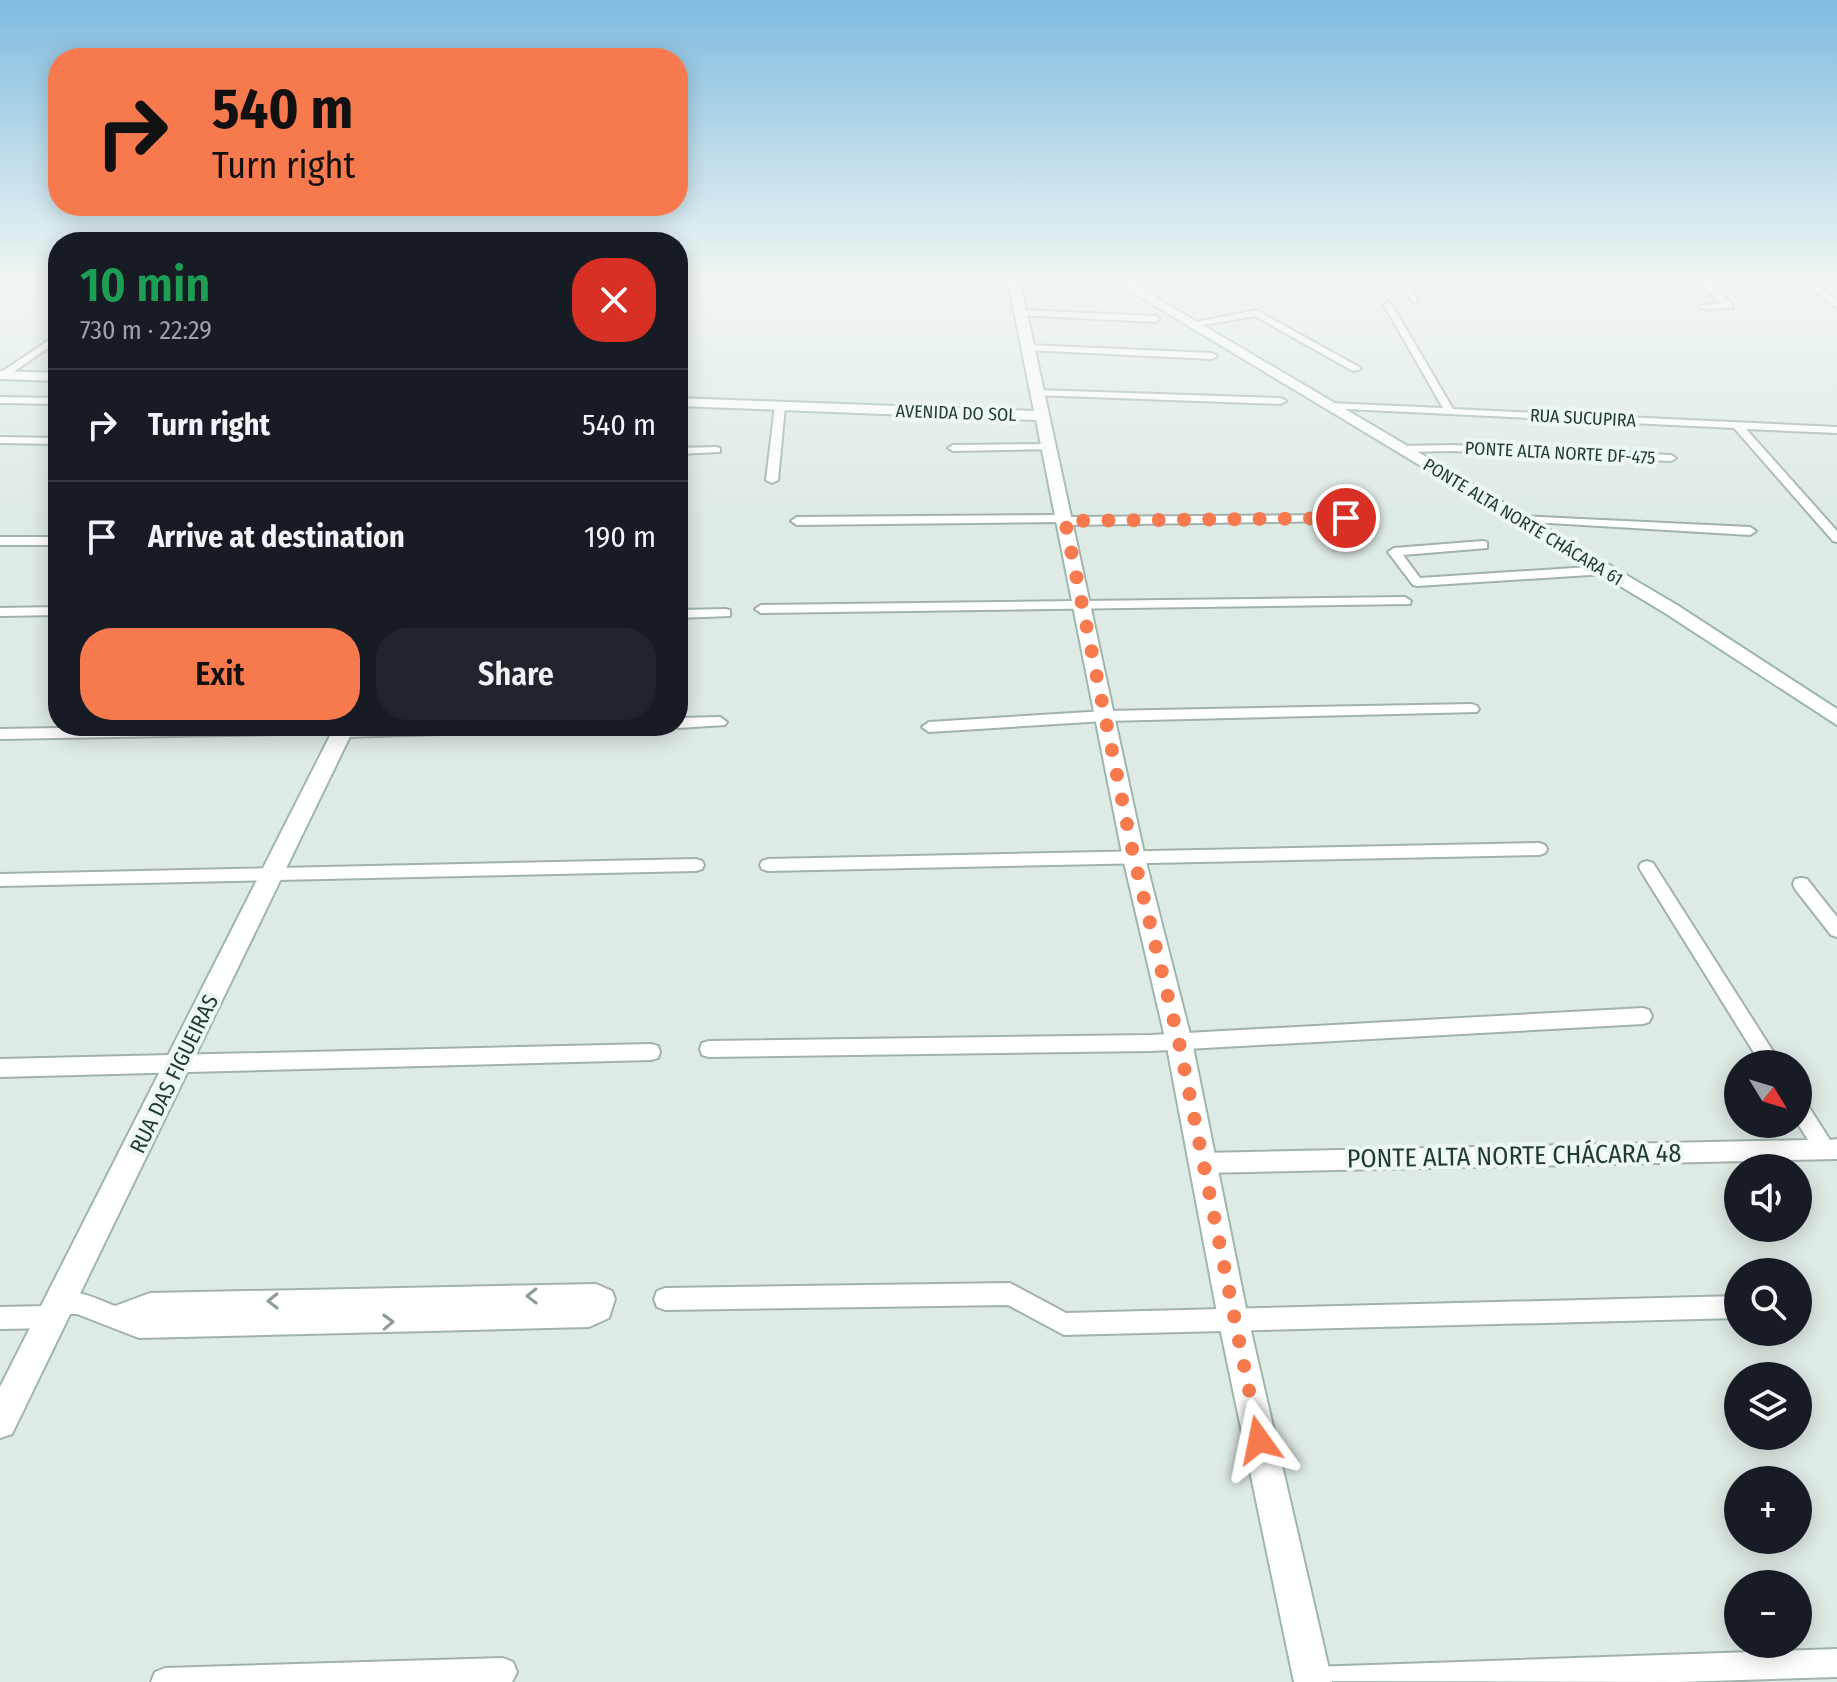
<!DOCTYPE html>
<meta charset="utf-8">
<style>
:root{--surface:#171b24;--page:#20242c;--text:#f1f3f6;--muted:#9ea1a6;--line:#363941;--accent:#f77a4f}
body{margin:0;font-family:"Fira Sans Condensed",sans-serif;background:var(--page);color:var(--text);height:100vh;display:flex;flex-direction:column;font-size:30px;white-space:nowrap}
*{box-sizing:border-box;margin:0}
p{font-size:26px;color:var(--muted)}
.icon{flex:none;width:44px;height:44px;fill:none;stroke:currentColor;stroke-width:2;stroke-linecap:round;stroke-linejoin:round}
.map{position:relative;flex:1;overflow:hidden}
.drawer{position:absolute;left:48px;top:232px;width:640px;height:504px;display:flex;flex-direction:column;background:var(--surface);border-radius:32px;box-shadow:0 4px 20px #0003}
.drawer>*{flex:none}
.banner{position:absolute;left:48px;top:48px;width:640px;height:168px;border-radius:32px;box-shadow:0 4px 20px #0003;background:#f77a4f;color:#111;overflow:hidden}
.needle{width:52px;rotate:128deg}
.tools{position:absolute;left:1724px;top:1050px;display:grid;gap:16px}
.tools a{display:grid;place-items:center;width:88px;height:88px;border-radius:50%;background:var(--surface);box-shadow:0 4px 20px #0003;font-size:40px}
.pin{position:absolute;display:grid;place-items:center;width:68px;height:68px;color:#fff;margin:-34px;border:4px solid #fff;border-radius:50%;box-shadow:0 2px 8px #0007}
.me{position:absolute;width:88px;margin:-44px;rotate:348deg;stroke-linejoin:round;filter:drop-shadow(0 0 6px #0008)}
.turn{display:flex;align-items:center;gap:28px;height:168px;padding:0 32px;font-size:36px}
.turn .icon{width:104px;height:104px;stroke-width:2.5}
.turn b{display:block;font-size:56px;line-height:68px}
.round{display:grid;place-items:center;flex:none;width:84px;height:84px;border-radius:32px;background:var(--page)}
.summary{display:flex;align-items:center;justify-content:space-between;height:136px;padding:0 32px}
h1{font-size:48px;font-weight:600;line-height:60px;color:#1e9e55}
.cta{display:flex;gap:16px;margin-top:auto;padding:16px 32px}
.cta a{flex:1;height:92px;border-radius:32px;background:var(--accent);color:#111;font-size:32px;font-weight:600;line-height:92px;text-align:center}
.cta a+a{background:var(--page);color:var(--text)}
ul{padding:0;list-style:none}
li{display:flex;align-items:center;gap:24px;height:112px;padding:0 32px;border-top:2px solid var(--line)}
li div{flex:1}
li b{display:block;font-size:30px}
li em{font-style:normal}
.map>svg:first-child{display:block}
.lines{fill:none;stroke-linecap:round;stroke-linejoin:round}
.street-casing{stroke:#a1b2ac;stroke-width:4}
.secondary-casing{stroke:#9db7ad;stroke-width:4}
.street{fill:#fff;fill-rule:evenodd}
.secondary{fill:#fff;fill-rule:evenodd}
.oneway{stroke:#8f9d99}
.route{stroke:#f77a4f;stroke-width:14;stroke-dasharray:0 25.2}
.labels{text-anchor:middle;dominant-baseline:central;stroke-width:8;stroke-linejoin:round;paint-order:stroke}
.far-street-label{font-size:18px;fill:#1f3b33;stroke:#eef7f3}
.street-label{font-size:22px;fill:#1f3b33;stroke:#eef7f3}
.near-street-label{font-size:26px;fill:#1f3b33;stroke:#eef7f3}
</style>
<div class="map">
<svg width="1837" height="1682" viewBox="0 0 1837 1682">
<rect width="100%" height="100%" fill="#deeae5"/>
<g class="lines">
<g class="street-casing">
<path id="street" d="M1401,281H1409L1418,302H1412Z
M1697,281H1706L1732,304V308L1701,309V305L1721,304Z
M1804,281H1813L1837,301V308Z
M1388,302L1392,305L1453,409L1837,427V433L1746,429L1837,531V542L1833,541L1734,428L1326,408L1325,406L1330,403L1443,408L1384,305Z
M1021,310L1156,316L1160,319L1156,322L1018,315L1017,313Z
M1256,310L1359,367L1361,369L1353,371L1255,316L1192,327L1187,324Z
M58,334V341L6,377H0V373Z
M1028,345L1212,353L1217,356L1212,359L1025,350V346Z
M1037,390L1281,398L1286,401L1281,404L1033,395V391Z
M0,397L58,398V404L0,403Z
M780,403L785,406L778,480L772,483L766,480L775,406Z
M0,437L58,438V444L0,443Z
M1051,444L1056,447L1055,449L953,451L948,448L953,445Z
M1452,445L1671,455L1676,458L1671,461L1452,451L1400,452L1395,449L1400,446Z
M716,447L720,448V452L678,454V448Z
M1064,515L1069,517L1346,515L1352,518L1346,521L1065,525L1060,522L797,525L791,521L797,517Z
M1518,516L1750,527L1756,531L1750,535L1514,521L1512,519Z
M0,537H58V545H0Z
M1483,541L1487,542V548L1403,555L1420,578L1605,566L1611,570L1605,574L1417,586L1413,585L1388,552L1394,548Z
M1405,597L1411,601L1410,604L761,613L755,609L761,605Z
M58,607V615L0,616V608Z
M725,609L730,610V616L678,618V610Z
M1472,704L1477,706L1479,709L1477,712L1105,721L929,732L922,727L929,722L1105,711Z
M720,717L727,722L725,725L678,728L673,726H678V718Z
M174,726H548L541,731L342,737L335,733L0,739V729Z
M1539,843L1545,845L1547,849L1545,853L1539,855L768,871L762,869L760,865L762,861L768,859Z
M696,859L702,861L704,865L702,869L696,871L0,886V874Z
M1647,861L1653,863L1781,1064H1761L1641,871L1639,867L1641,863Z
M1801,878L1807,879L1837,917V937L1831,935L1795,889L1793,884L1795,879Z
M1643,1008L1649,1010L1652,1016L1649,1022L1643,1024L1151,1051L709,1057L702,1055L700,1049L702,1043L709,1041L1151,1035Z
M651,1044L658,1046L660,1052L658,1058L651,1060L0,1077V1059Z
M1798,1098L1805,1101L1830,1140L1837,1139V1159L1202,1173L1195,1170L1192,1163L1195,1156L1202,1153L1808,1140L1798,1124Z
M1010,1283L1066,1313L1738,1296V1318L1064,1335L1008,1305L665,1310L657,1307L654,1299L657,1291L665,1288Z
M596,1284L612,1291L615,1299L609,1318L589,1327L139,1338L77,1314H62L60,1325L52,1328L0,1329V1307L49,1306L51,1295C73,1286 94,1298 115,1306L150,1293Z
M1837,1649V1677L1679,1682L1298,1681L1302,1671L1312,1667Z
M503,1658L513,1662L517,1672L512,1682H151L155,1672L165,1668Z"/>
</g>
<g class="secondary-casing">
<path id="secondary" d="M1008,281H1020L1145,858L1192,1042L1248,1318L1332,1682H1294L1218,1318L1166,1042L1123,858L1036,420L678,406V398L1034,411Z
M1114,281H1128L1677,605L1837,709V725L1665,613Z
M0,371L58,373V381L0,379Z
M335,726H355L12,1434L0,1438V1387Z"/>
</g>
<use href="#street" class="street"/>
<use href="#secondary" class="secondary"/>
</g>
<defs><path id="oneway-chevron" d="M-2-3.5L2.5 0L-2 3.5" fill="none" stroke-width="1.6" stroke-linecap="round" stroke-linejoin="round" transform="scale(2)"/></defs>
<g class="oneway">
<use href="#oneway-chevron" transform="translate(532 1296) rotate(179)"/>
<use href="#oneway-chevron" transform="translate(273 1301) rotate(179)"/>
<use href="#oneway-chevron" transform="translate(388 1322) rotate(-2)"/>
</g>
<linearGradient id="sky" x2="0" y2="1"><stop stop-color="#7fbbdf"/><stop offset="0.54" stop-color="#f0f6f3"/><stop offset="1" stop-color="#f0f6f3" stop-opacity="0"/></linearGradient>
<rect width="1837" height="516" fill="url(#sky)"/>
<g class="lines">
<path class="route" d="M1259,1440L1179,1042L1134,858L1065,521L1346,518"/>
</g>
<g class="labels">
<g class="far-street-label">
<text transform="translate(956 413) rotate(2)">AVENIDA DO SOL</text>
<text transform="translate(1583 418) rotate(3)">RUA SUCUPIRA</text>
<text transform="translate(1560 453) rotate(3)">PONTE ALTA NORTE DF-475</text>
<text transform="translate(1523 522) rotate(31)">PONTE ALTA NORTE CHÁCARA 61</text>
</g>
<g class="street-label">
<text transform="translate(174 1074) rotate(-64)">RUA DAS FIGUEIRAS</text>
</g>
<g class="near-street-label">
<text transform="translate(1514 1156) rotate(-1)">PONTE ALTA NORTE CHÁCARA 48</text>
</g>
</g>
</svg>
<div class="tools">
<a><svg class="needle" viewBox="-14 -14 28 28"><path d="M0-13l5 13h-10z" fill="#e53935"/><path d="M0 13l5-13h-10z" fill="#9ea1a6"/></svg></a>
<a><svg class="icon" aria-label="sound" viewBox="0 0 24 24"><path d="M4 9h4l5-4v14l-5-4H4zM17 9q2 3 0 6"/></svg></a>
<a><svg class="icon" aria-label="search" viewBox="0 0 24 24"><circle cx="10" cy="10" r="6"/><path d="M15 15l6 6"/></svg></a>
<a><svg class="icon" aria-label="layers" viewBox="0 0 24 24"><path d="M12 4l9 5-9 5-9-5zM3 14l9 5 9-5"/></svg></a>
<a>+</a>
<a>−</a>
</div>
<div class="pin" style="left:1346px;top:518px;background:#d93025"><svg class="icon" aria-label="arrive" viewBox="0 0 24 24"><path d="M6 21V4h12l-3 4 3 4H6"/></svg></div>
<svg class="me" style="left:1259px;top:1440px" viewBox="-20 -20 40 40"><path d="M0-17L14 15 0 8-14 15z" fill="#f77a4f" stroke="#fff" stroke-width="4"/></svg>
<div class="banner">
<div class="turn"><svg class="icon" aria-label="right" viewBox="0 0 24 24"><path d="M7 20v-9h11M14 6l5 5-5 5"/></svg><div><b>540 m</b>Turn right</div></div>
</div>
<section class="drawer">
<div class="summary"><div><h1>10 min</h1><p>730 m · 22:29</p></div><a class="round" style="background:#d93025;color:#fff"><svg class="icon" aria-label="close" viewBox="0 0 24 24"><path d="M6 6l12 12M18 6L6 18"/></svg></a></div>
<ul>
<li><svg class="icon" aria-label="right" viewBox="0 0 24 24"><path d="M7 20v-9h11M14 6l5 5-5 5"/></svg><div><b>Turn right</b></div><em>540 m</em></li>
<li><svg class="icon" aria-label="arrive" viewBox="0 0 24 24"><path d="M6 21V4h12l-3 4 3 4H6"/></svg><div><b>Arrive at destination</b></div><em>190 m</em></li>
</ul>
<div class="cta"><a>Exit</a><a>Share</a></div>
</section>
</div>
